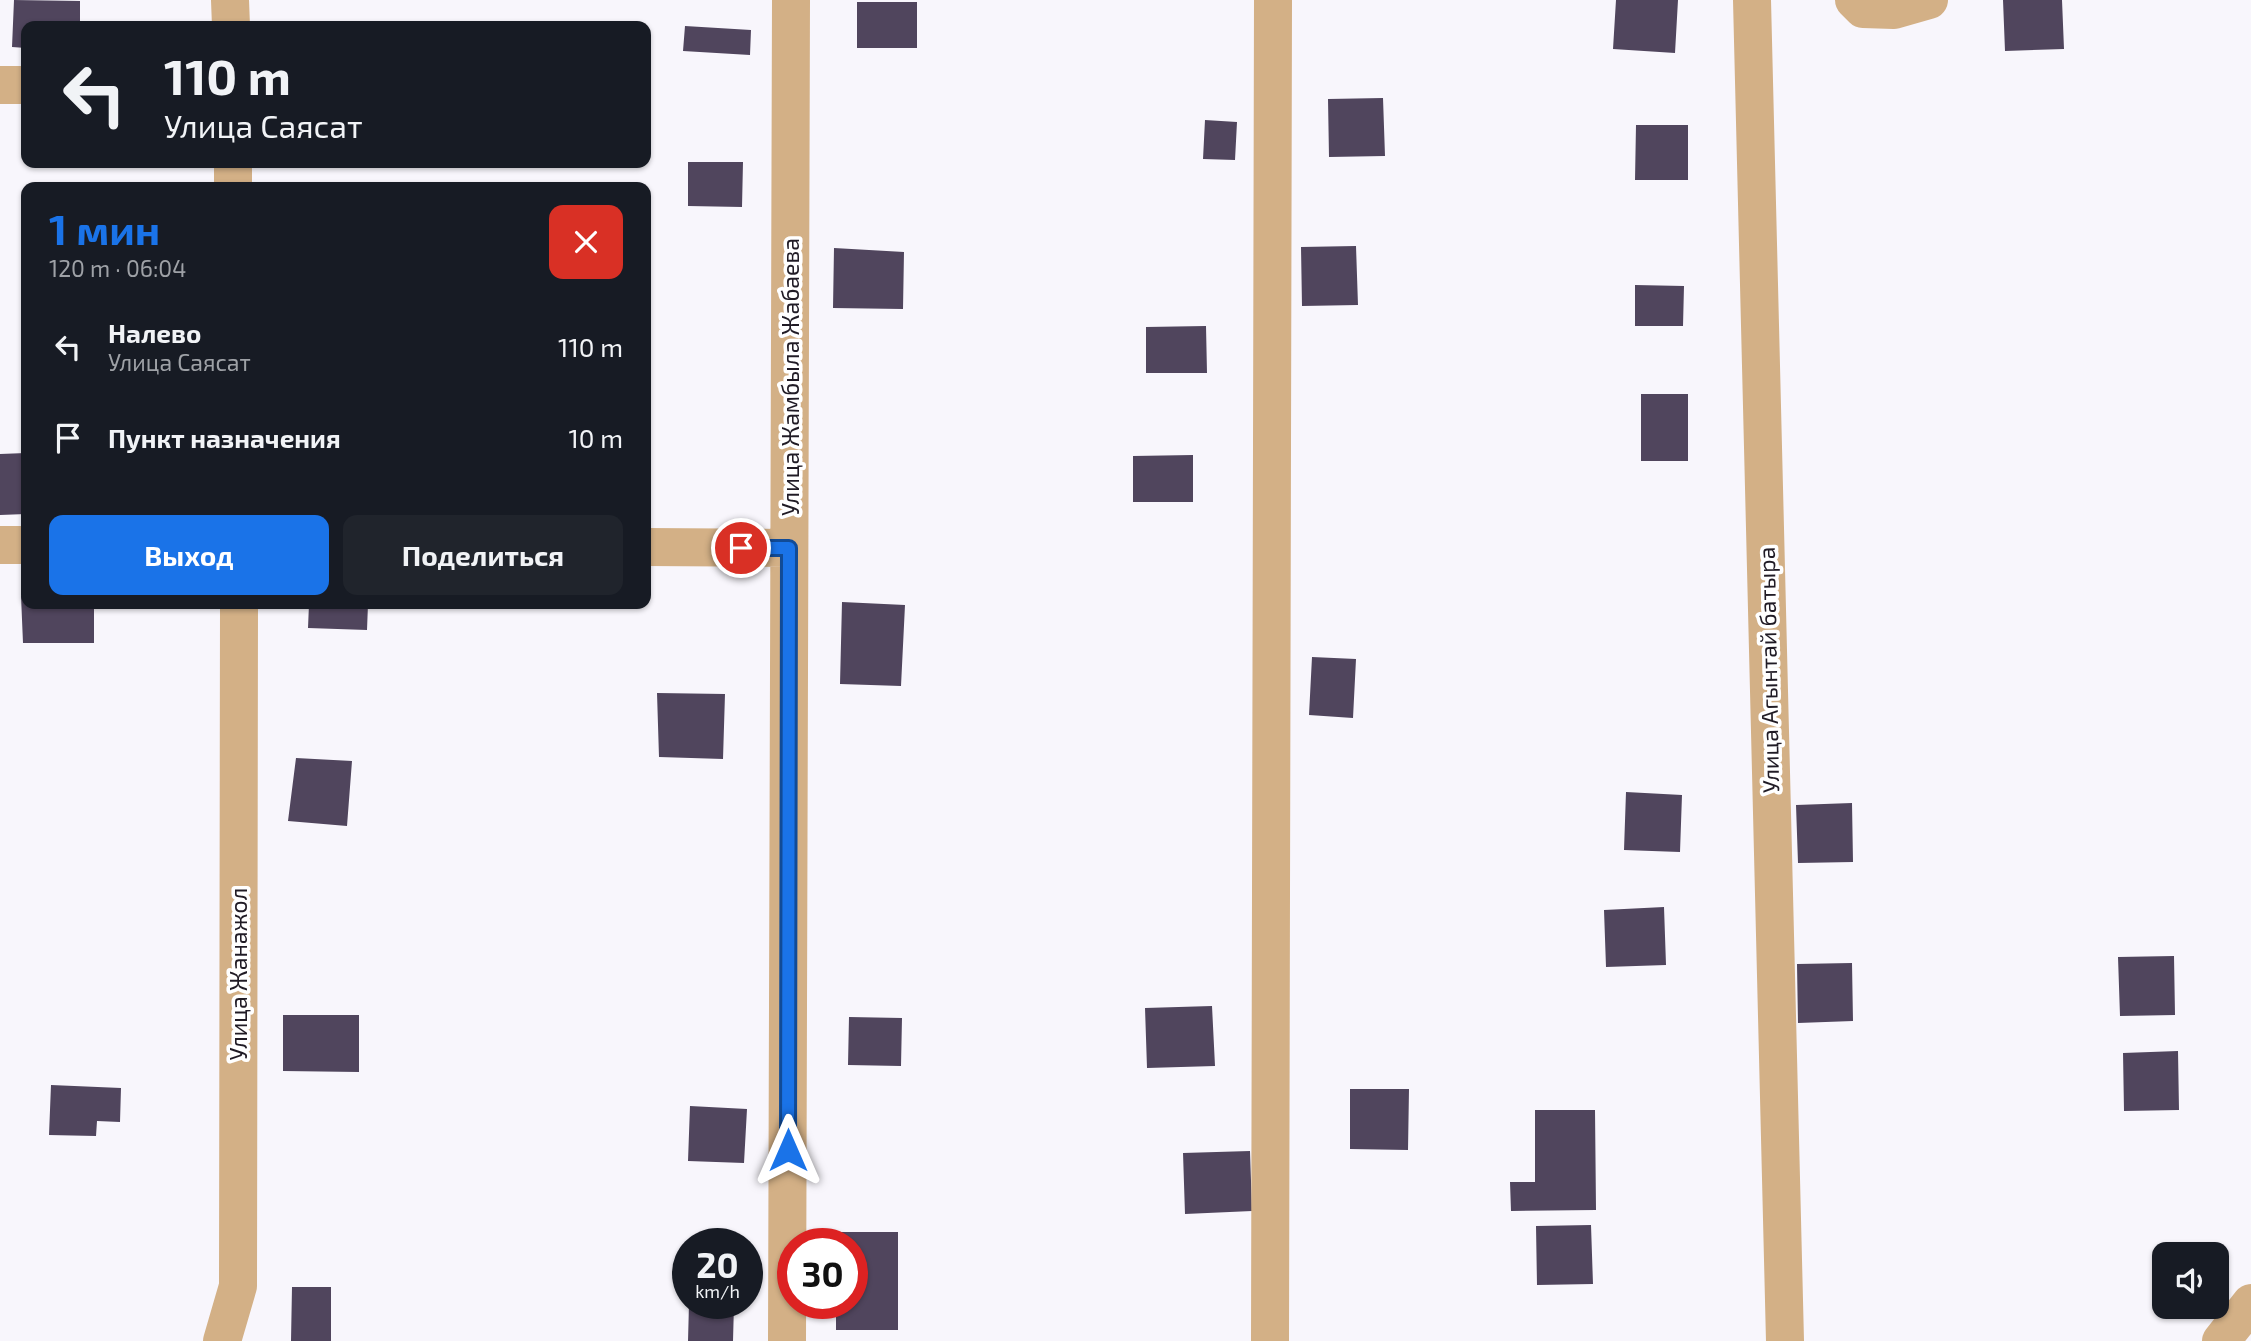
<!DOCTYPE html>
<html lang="ru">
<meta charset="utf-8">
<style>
:root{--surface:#171b24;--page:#20242c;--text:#f1f3f6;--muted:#9ea1a6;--accent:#1a73e8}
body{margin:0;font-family:"Exo 2",sans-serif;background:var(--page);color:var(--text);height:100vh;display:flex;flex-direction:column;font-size:26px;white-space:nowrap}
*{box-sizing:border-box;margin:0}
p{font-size:23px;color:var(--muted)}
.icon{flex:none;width:38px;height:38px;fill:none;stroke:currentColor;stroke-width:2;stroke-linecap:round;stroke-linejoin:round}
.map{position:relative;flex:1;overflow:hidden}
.drawer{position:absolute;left:21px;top:182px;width:630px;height:427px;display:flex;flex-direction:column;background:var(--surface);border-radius:14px;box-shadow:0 2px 5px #0004}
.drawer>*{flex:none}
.top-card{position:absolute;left:21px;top:21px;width:630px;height:147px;border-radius:14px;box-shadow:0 2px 5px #0004;background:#171b24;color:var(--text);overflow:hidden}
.tools{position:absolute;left:2152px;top:1242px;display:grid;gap:14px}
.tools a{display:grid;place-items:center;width:77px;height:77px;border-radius:14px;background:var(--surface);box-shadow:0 2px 5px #0004;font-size:35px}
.speed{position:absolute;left:672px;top:1228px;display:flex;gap:14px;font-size:35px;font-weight:700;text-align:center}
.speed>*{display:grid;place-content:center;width:91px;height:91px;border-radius:50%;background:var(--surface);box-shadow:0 2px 5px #0004;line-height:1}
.speed small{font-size:18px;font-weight:400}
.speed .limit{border:10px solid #d22;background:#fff;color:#111}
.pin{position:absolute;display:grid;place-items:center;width:60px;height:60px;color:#fff;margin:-30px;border:4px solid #fff;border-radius:50%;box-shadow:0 2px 7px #0007}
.me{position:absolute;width:77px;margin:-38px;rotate:0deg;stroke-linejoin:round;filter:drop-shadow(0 0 5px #0008)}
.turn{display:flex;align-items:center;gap:24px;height:147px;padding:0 28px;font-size:32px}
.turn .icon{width:91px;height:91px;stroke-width:2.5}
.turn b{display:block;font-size:49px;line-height:60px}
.round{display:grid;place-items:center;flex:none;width:74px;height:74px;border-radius:14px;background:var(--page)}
.head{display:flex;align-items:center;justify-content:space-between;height:119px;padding:0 28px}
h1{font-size:42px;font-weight:700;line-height:52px;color:var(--accent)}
.button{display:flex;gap:14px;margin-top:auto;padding:14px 28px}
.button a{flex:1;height:80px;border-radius:14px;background:var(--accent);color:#fff;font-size:28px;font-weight:700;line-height:80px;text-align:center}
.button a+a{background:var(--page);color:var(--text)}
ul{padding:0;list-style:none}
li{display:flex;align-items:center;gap:21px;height:91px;padding:0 28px}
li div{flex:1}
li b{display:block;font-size:26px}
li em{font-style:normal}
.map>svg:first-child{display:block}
.building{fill:#50455d}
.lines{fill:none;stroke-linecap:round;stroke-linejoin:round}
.minor{stroke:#d3b086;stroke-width:38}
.route-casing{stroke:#114b97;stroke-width:18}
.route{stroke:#1a73e8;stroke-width:12}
.labels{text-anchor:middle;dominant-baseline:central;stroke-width:7;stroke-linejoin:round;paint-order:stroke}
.street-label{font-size:23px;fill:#201b25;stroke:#fff}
</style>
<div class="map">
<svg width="2251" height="1341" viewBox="0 0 2251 1341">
<rect width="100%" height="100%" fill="#f8f6fc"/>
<path class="building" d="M14,0L80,1V26H26V48L12,47Z
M1616,0H1678L1675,53L1613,49Z
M2003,0H2062L2064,49L2005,51Z
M857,2H917V48H857Z
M685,26L751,30L750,55L683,51Z
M1383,98L1385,156L1329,157L1328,99Z
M1205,120L1237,122L1235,160L1203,159Z
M1636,125H1688V180H1635Z
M688,162H743L742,207L688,206Z
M293,163H349V165L293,166Z
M1356,246L1358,305L1302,306L1301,247Z
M834,248L904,252L903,309L833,308Z
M1635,285L1684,286L1683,326H1635Z
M1206,326L1207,373H1146V327Z
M1641,394H1688V461H1641Z
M26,453V514L0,515V454Z
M1193,455V502H1133V456Z
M21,596H26V604H94V643H23Z
M842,602L905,605L901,686L840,684Z
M309,604H368L367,630L308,628Z
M1312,657L1356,659L1353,718L1309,715Z
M657,693L725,694L723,759L659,757Z
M296,758L352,761L347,826L288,821Z
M1626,792L1682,795L1680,852L1624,850Z
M1852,803L1853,862L1798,863L1796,805Z
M1664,907L1666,965L1606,967L1604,910Z
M2174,956L2175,1015L2120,1016L2118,957Z
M1852,963L1853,1021L1798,1023L1797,964Z
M1212,1006L1215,1066L1147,1068L1145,1008Z
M283,1015H359V1072L283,1071Z
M849,1017L902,1018L901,1066L848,1065Z
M2178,1051L2179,1110L2124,1111L2123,1053Z
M51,1085L121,1088L120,1122L97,1121L96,1136L49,1135Z
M1350,1089H1409L1408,1150L1350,1149Z
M690,1106L747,1109L744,1163L688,1161Z
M1535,1110H1595L1596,1210L1511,1211L1510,1182H1535Z
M1250,1151L1252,1211L1185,1214L1183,1153Z
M1591,1225L1593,1284L1537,1285L1536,1226Z
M834,1232H898V1330H836V1304H852V1244H834Z
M292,1287H331V1341H291Z
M689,1304H734L733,1341H688Z"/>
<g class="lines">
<path class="minor" d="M230,0L231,26
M1752,0L1785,1341
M1854,0L1863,9L1894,10L1929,0
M0,85H26
M233,163V187
M0,545H26
M646,547L789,548
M222,1341L238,1286L239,604
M787,1341L791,0
M1270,1341L1273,0
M2221,1341L2251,1303"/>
</g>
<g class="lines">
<g class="route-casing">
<path id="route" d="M741,548H789L788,1150"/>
</g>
<use href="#route" class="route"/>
</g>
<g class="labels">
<g class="street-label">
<text transform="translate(790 377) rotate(-90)">Улица Жамбыла Жабаева</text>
<text transform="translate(1768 670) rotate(-91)">Улица Агынтай батыра</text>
<text transform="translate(238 974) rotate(-90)">Улица Жанажол</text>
</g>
</g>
</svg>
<div class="tools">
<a><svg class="icon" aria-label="sound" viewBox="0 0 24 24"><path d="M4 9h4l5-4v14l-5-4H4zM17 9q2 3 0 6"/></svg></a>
</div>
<div class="speed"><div>20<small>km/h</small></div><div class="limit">30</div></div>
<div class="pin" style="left:741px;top:548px;background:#d93025"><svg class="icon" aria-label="arrive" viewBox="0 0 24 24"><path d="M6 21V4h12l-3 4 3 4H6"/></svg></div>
<svg class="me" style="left:788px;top:1150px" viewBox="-20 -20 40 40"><path d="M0-17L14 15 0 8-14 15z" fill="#1a73e8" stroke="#fff" stroke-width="4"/></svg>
<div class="top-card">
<div class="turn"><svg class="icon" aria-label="left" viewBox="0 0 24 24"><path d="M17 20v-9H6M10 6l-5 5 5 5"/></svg><div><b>110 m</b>Улица Саясат</div></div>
</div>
<section class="drawer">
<div class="head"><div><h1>1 мин</h1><p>120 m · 06:04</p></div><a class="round" style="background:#d93025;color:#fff"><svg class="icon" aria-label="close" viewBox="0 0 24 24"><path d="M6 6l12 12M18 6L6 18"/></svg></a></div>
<ul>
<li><svg class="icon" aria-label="left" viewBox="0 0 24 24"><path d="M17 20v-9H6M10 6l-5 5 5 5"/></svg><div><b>Налево</b><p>Улица Саясат</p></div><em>110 m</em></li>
<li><svg class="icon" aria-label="arrive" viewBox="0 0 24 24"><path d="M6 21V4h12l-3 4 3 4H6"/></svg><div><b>Пункт назначения</b></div><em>10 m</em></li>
</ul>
<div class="button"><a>Выход</a><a>Поделиться</a></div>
</section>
</div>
